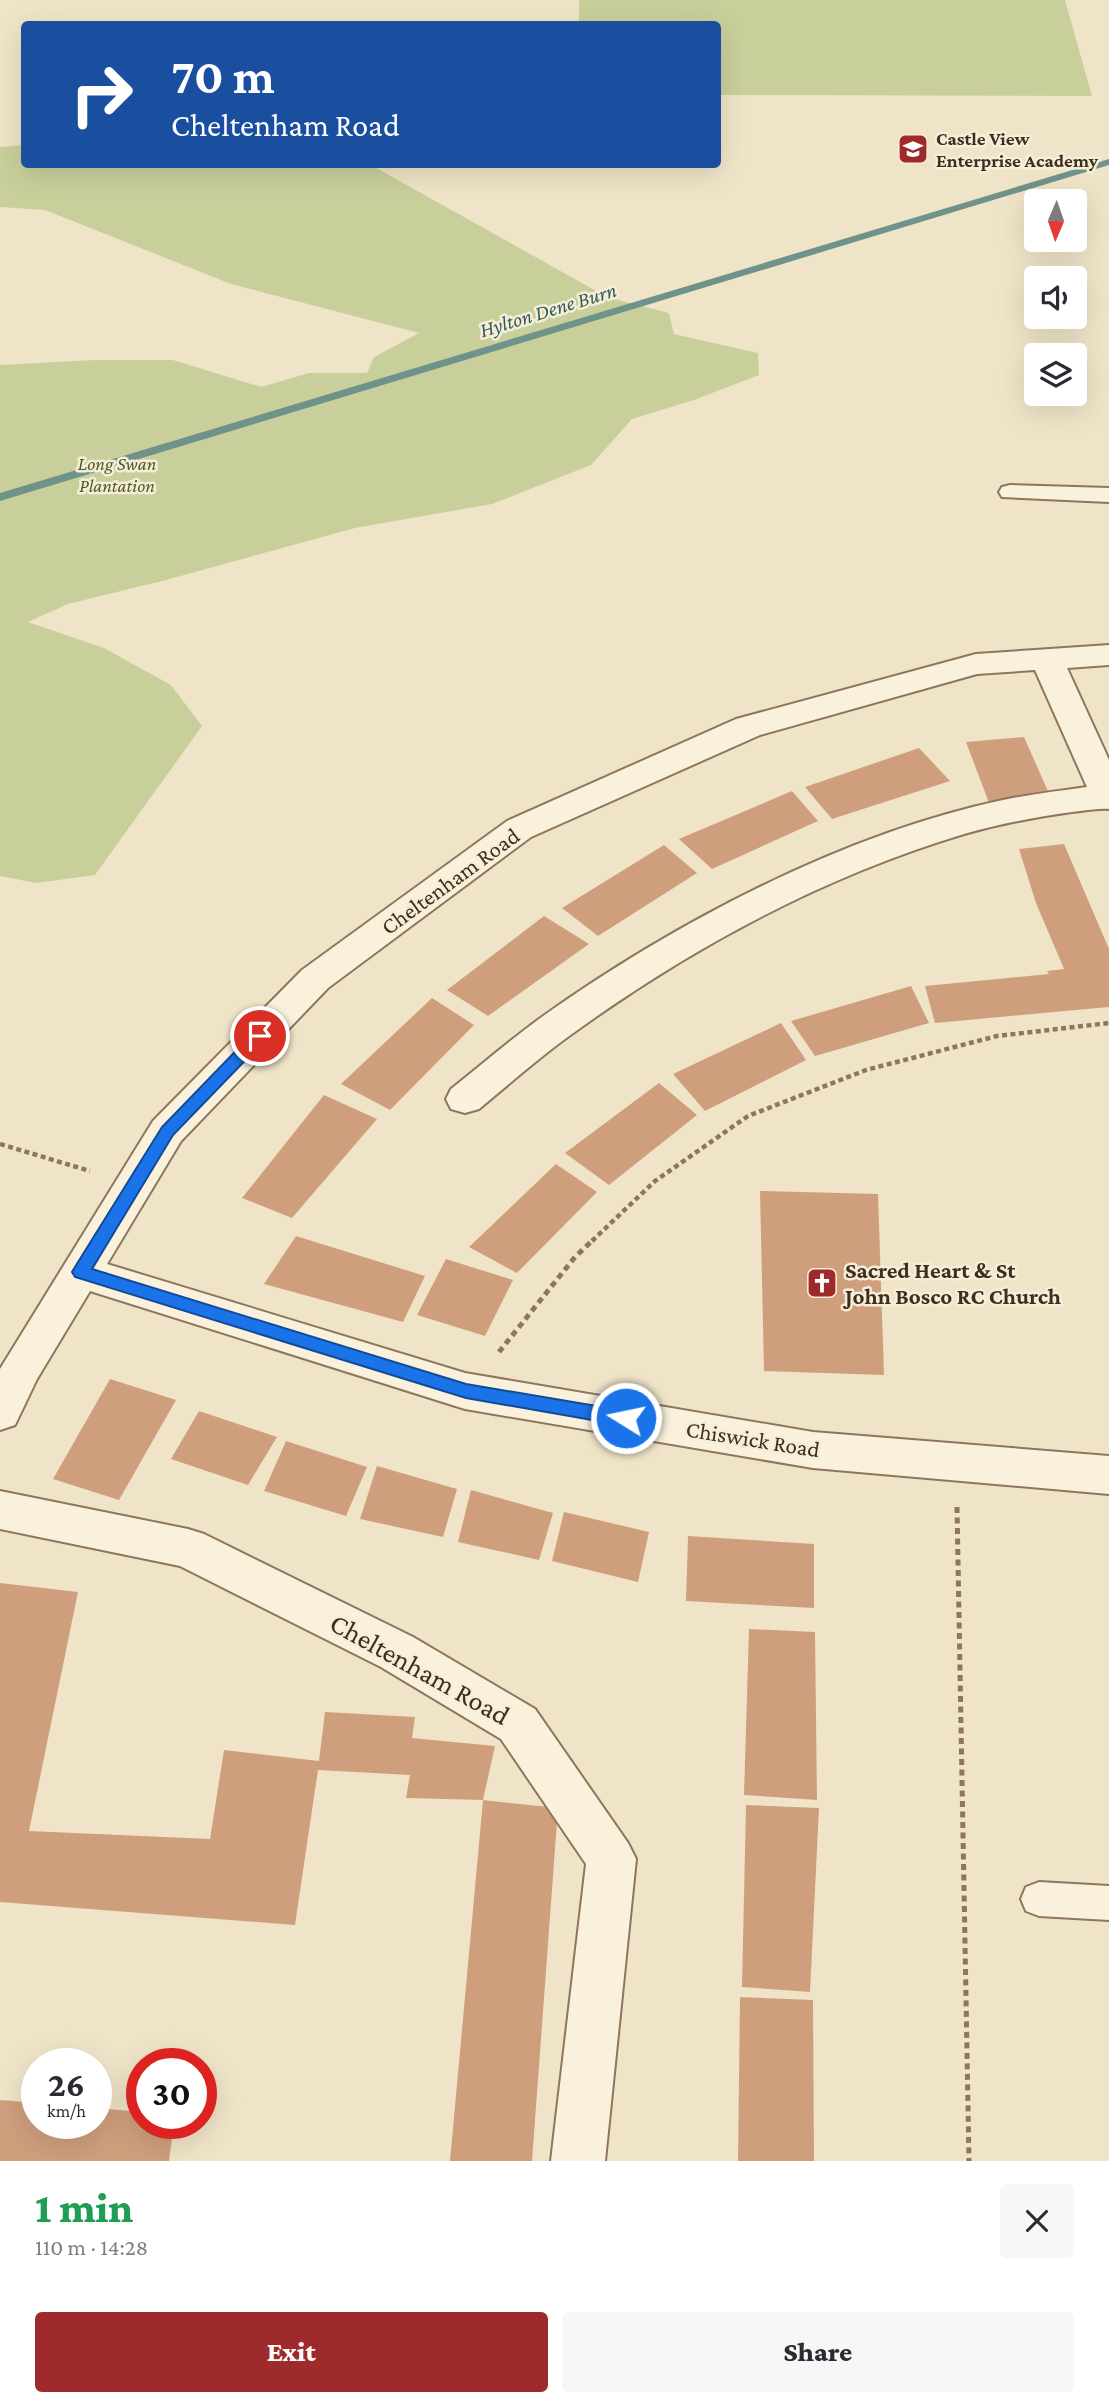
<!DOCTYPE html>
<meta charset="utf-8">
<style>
:root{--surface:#fff;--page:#f7f7f7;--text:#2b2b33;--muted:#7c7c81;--accent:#9e2a2b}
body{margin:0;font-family:"Crimson Pro",serif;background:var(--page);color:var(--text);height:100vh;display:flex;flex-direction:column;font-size:26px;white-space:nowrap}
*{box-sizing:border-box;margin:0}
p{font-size:23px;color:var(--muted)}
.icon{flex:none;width:38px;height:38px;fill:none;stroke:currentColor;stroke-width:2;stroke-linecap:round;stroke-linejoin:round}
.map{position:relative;height:2161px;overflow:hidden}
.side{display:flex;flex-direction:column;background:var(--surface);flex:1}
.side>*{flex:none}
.hud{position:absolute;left:21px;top:21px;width:700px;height:147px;border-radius:7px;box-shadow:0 7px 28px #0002;background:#1a4fa0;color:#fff;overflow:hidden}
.needle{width:46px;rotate:182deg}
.fabs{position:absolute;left:1024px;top:189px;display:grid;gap:14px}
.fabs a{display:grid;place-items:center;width:63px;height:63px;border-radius:7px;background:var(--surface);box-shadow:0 7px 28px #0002;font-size:35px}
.speed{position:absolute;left:21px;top:2048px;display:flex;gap:14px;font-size:35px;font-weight:700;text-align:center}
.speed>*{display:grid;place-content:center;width:91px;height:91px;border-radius:50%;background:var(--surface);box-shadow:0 7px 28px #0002;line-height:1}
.speed small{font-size:18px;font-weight:400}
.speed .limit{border:10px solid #d22;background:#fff;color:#111}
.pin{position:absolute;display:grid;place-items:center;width:60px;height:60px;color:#fff;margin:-30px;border:4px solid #fff;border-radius:50%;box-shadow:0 2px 7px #0007}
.me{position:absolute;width:77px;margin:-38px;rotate:280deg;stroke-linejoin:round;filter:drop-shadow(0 0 5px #0008)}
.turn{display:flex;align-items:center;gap:24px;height:147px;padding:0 35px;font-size:32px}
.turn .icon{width:91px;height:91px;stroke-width:2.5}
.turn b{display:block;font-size:49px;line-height:60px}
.round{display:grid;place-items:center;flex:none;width:74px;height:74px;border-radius:7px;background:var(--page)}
.headline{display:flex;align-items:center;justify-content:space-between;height:119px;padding:0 35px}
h1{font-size:42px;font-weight:800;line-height:52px;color:#1e9e55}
.cta{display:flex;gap:14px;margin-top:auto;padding:14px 35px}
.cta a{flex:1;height:80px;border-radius:7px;background:var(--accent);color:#fff;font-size:28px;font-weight:800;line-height:80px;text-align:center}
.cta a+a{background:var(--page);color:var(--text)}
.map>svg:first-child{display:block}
.green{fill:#c9cf9b}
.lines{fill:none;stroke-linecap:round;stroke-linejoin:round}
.stream{fill:#6f938a;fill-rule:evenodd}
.building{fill:#cf9f7d}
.service-casing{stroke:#8d765c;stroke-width:4}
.minor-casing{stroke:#8d765c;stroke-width:4}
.path-far1{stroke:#8d765c;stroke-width:4.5;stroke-dasharray:5 3.5;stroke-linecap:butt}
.path{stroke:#8d765c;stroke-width:5;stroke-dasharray:6 4.5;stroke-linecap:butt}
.service{fill:#faf1dc;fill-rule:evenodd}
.minor{fill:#faf1dc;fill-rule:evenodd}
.route{fill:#1a73e8;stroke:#114b97;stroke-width:2}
.labels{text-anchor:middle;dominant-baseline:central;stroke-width:5;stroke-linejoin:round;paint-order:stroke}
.far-poi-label{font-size:19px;font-weight:bold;fill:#3d2e20;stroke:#f7eed8;text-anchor:start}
.far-park-label{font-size:19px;font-style:italic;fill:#4d5a26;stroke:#f7eed8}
.far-water-label{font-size:21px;font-style:italic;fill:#2f5d5a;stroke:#f7eed8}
.street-label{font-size:23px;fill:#3d2e20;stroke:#f7eed8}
.poi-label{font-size:23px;font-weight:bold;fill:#3d2e20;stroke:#f7eed8;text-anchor:start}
.near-street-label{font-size:28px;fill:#3d2e20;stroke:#f7eed8}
</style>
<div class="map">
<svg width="1109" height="2161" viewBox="0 0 1109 2161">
<rect width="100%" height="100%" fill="#f0e4c8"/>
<path class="green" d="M579,0H1065L1092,96L718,95V24H579Z
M24,145V164L371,165L607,297L669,313L674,334L758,353L759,375L694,400L632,419L591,465L492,504L355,528L166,580L68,604L28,622L104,648L171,685L202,726L95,875L36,883L0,876V365L95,360H173L261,387L309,373H367L374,357L419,333L231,284L45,210L0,207V147Z"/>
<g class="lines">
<path class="stream" d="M1109,159V165L0,501V493Z"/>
</g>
<path class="building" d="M1024,737L1051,798L991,808L966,742Z
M919,748L950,781L832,819L805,787Z
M792,791L818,821L712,869L679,839Z
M1064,844L1109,949V1007L935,1023L925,986L1049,974L1047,971L1064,969L1036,903L1019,849Z
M664,845L697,873L598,936L562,908Z
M544,916L589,944L488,1016L447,990Z
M911,986L929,1023L815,1056L791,1021Z
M432,998L474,1025L390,1110L341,1084Z
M781,1023L806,1060L705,1111L673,1074Z
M659,1083L697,1115L609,1185L565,1153Z
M324,1095L377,1119L292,1218L242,1198Z
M556,1164L597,1192L517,1273L469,1247Z
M760,1191L878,1194L884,1375L764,1371Z
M296,1236L425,1276L403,1322L264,1284Z
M446,1259L513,1280L485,1336L417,1315Z
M110,1379L176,1400L119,1500L53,1479Z
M199,1411L277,1437L248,1485L171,1459Z
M286,1441L367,1467L346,1516L264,1491Z
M377,1466L457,1489L443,1537L360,1519Z
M471,1490L553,1513L539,1560L458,1542Z
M564,1512L649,1532L638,1582L552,1561Z
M688,1536L814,1544V1608L686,1601Z
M0,1583L78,1592L29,1831L210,1839L224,1750L319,1761L325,1712L415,1717L412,1738L495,1746L483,1800L406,1798L410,1775L318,1770L295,1925L0,1902Z
M749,1629L815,1632L817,1800L744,1795Z
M483,1800L558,1808L532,2161H450Z
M746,1805L819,1808L810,1992L742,1987Z
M740,1997L813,2000L814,2161H738Z
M0,2100L37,2103V2123H96V2108L142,2112V2123H174L169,2161H0Z"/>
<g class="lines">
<g class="service-casing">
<path id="service" d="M1010,485L1109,488V502L1002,497L999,492L1002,487Z
M1039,1882L1109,1886V1920L1039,1916L1026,1911L1021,1899L1026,1887Z"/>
</g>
<g class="minor-casing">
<path id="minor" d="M1109,645V665L1067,668L1109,760V809C1097,808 1084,811 1072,812C1035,817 999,824 964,834C821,877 685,951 565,1039C535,1061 507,1086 479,1109L465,1113L451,1109L446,1099L451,1089C480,1066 509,1041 539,1019C672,924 842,834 1003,800C1031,794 1059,791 1087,787L1035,670L977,674L760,735L531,837L328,988L181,1141L107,1264L465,1373L813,1432L1109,1456V1494L813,1468L465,1409L90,1291L37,1379L15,1425L0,1430V1369L153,1121L302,970L507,821L736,719L976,654Z
M0,1491L188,1529L204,1534L413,1637L535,1709L628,1843L636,1859L605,2161H551L586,1864L501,1739L381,1667L180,1566L0,1529Z"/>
</g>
<path class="path-far1" d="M0,1144L90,1171
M592,1241L655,1181L748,1116L866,1070L997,1036L1109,1023"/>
<path class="path" d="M499,1352L575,1257L594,1239
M957,1507L969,2161"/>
<use href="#service" class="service"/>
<use href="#minor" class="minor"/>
</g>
<path class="route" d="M260,1030L265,1032L267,1036L265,1040L173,1135L92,1269L466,1384L626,1411L632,1413L635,1418L632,1423L626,1426L466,1398L75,1277L72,1272L75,1267L162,1127L254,1032Z"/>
<defs>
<g id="school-square" transform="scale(1.575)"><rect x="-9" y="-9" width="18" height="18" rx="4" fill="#9e2a2b" stroke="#f7eed8"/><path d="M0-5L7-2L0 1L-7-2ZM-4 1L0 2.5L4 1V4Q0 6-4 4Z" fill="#fff"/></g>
<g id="church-square" transform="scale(1.575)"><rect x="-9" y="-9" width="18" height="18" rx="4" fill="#9e2a2b" stroke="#f7eed8"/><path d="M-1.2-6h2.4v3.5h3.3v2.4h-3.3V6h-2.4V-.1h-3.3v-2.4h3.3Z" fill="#fff"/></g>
</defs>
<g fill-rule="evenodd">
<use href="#school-square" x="913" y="149"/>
<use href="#church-square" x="822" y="1283"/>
</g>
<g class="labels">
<g class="far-poi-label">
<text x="936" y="138">Castle View<tspan x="936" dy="22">Enterprise Academy</tspan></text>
</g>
<g class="far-park-label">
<text x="117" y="463">Long Swan<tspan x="117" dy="22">Plantation</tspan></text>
</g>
<g class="far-water-label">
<text transform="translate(548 310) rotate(-17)">Hylton Dene Burn</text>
</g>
<g class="street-label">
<text transform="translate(450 881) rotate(-36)">Cheltenham Road</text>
<text transform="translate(753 1439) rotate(9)">Chiswick Road</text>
</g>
<g class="poi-label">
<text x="845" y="1270">Sacred Heart &amp; St<tspan x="845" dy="26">John Bosco RC Church</tspan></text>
</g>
<g class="near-street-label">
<text transform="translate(420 1669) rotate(29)">Cheltenham Road</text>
</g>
</g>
</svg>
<div class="fabs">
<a><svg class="needle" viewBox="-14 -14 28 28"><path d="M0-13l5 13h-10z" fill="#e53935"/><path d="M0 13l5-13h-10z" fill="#7c7c81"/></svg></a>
<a><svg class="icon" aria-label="sound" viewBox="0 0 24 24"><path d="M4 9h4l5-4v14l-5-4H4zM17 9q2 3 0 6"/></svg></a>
<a><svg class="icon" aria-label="layers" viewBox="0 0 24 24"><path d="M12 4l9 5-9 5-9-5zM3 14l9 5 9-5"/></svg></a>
</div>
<div class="speed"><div>26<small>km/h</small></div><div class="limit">30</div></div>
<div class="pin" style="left:260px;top:1036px;background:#d93025"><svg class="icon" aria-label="arrive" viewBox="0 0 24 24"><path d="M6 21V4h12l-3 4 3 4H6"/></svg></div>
<svg class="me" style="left:626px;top:1418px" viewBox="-20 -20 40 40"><circle r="17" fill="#1a73e8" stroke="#fff" stroke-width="3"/><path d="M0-11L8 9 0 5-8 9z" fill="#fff"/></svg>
<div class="hud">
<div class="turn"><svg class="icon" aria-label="right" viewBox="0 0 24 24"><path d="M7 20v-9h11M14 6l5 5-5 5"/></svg><div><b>70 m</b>Cheltenham Road</div></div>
</div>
</div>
<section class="side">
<div class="headline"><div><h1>1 min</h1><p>110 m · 14:28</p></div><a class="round"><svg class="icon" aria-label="close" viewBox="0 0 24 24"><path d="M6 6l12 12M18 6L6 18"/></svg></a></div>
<div class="cta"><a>Exit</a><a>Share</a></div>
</section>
